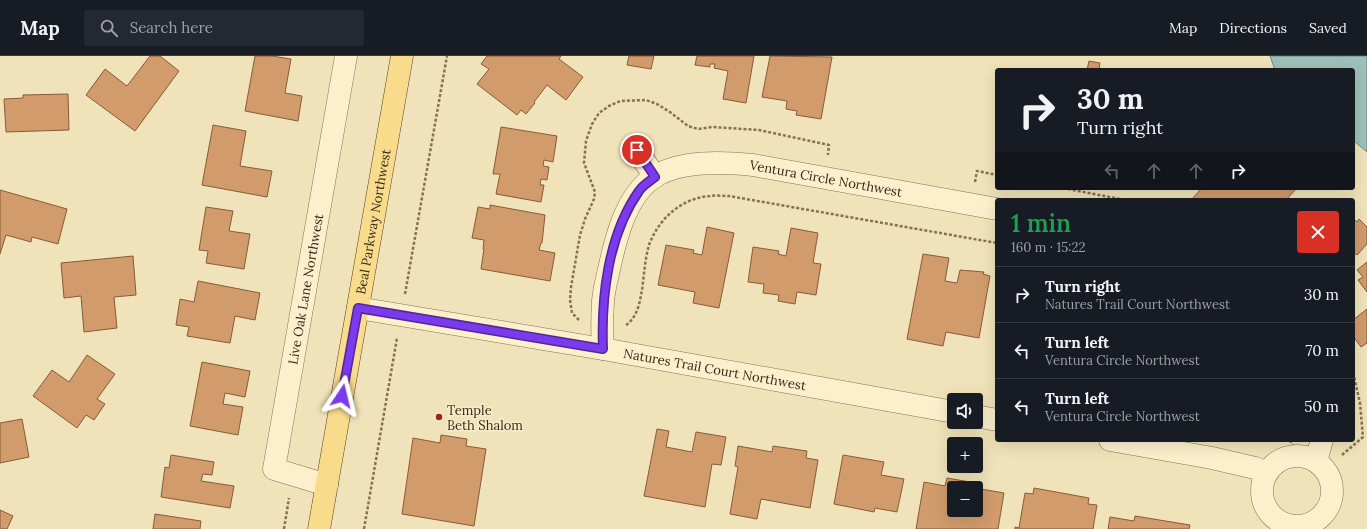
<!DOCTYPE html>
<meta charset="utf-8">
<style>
:root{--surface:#171b24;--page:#242831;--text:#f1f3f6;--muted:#9ea1a6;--line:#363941}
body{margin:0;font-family:Lora,serif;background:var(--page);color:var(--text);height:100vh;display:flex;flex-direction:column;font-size:15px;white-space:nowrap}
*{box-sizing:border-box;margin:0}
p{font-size:13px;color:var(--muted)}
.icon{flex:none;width:22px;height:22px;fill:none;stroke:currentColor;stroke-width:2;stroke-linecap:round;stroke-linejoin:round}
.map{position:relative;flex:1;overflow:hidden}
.side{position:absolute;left:995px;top:142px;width:360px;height:244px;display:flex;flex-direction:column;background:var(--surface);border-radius:4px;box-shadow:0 4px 16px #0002}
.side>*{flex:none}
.hud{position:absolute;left:995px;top:12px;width:360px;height:122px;border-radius:4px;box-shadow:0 4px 16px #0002;background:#171b24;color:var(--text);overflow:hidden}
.fabs{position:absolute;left:947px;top:337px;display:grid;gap:8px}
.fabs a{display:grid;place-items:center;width:36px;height:36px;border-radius:4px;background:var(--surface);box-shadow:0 4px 16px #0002;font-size:20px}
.pin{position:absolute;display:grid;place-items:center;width:34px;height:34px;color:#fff;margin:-17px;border:2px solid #fff;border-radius:50%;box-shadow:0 1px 4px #0007}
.me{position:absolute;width:44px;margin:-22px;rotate:10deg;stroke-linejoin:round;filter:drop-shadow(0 0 3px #0008)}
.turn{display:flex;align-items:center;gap:14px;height:84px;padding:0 16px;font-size:18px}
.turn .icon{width:52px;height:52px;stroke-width:2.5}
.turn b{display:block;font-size:28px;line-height:34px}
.lanes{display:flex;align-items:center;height:38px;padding:0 16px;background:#0003;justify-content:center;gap:20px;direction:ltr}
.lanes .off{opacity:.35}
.round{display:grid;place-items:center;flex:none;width:42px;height:42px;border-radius:4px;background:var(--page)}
.overview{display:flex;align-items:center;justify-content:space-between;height:68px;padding:0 16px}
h1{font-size:24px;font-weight:600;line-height:30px;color:#1e9e55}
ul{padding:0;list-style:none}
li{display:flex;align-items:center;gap:12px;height:56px;padding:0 16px;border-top:1px solid var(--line)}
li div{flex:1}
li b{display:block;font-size:15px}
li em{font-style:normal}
header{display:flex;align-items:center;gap:24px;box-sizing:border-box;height:56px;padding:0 20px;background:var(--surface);border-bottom:1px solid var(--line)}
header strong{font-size:19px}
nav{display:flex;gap:22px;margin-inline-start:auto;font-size:14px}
.search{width:280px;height:36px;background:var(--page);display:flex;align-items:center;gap:10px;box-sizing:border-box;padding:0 14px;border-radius:4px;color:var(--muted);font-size:15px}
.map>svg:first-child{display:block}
.water{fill:#9ec0b8;stroke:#668d85}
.building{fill:#d19b6b;stroke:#885b37}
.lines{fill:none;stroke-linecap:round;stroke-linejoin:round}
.minor-casing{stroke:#877153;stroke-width:23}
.major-casing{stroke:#543f28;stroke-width:23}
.path{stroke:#877153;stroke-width:2.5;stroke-dasharray:3 2;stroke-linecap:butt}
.minor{stroke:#fbefcc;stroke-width:22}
.major{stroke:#f8dc8c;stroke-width:22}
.route-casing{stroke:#51269a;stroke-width:10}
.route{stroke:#7c3aed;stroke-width:7}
.poi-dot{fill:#9a251f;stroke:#f7ecc8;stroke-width:1.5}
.labels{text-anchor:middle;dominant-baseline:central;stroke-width:3;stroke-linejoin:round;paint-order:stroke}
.street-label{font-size:13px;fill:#352819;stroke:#f7ecc8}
.poi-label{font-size:13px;fill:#352819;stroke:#f7ecc8;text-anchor:start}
</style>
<header>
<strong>Map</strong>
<div class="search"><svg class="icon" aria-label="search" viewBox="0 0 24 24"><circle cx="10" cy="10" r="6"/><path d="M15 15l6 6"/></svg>Search here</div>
<nav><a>Map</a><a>Directions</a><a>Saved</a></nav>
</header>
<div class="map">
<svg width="1367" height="473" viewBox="0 0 1367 473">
<rect width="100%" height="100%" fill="#f0e3b9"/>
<path class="water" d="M1270,0H1367V96L1353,84V14H1275Z"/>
<path class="building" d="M150,0H160L179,15L135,75L86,39L105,13L127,30Z
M255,0H272L291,3L285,37L302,40L298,65L245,55Z
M487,0H561L559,3L583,21L566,44L547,29L534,46L535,47L526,58L521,54L517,59L477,28L489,13L481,8Z
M629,0H654L651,13L627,9Z
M697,0H754L746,47L723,43L728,15L714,12L715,8H710V11L695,9Z
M770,0L832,1L821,63L796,59L797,55L786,53L787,45L762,41Z
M1089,5L1100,7L1099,14H1087Z
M68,38L69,74L6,76L4,43L23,42V39Z
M213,69L246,75L240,110L272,115L267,141L202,129Z
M501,71L557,80L553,106L544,104L543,110L549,111L547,124L541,123L540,129H544L541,146L496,138L500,118H493Z
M1202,132H1297L1286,144H1191Z
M0,134L67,153L58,188L32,181L31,186L6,179L0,198Z
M490,149L545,159L542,187H541L539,194L555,197L550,225L481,213L484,193H483L484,184L472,182L478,151L490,153Z
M206,151L233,155L229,175L250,178L244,213L206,207L208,195L199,194Z
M1353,162L1357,166L1359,163L1367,171V188L1357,199L1353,196Z
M707,171L734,177L719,252L693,247L695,236L658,229L666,189L694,194L693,197L702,199Z
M791,172L818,177L813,207L821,208L816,239L797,236L795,248L778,245L779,239L763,237L764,228L748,226L753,191L779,195L778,198L786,200Z
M923,198L949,202L945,225L957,227L960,214L984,216L983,218L990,220L979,282L946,276L943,290L907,283Z
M133,200L136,239L114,241L117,272L84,276L81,240L64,242L61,207Z
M1367,206V236L1358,224L1363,221L1357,214Z
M198,225L260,237L255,264L235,260L230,287L187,280L189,271L176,269L180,243L194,246Z
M1367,253V287L1361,291L1353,280V264Z
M87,299L115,318L97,343L105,348L94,364L86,359L77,372L33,340L52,314L69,326Z
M202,306L250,315L245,341L225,337L223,348L243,351L238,379L190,370Z
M22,363L29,401L0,407V367Z
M657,373L669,375L666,391L692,396L696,376L726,381L721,409L712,408L705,451L644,440Z
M441,379L467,383L466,390L486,393L474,470L402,458L413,382L440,387Z
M738,390L772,396L773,390L807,395L806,402L818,404L810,452L761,443L757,463L730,458L738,411L735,410Z
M171,399L214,406L212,419L203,418L201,425L234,430L230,452L161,441L165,411L169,412Z
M843,399L884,406L881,419L904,423L897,456L875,452L874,456L834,448Z
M947,422L976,427L975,432H954V454H976V436H981V433L1004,437L998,473H916L924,426L945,430Z
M1034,432L1089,442L1088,448L1097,449L1093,473H1015V471L1019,472L1025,437L1033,438Z
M0,454L13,460L7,473H0Z
M155,458L201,465L200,473H153Z
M1135,460L1190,469L1189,473H1108L1110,461L1134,465Z"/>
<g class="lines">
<g class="minor-casing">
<g id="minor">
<path d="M637,94L655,121"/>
<path id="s1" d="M358,252L603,293L954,356"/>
<path id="s2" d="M603,293C602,277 602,261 603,245C604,235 606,226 608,218C615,185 625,140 654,121C681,104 723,106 753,109L997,153"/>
<path d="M976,360L997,364"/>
<path d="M1110,384L1212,402L1255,412L1267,417"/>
<circle cx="1297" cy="435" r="35"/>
<path d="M1316,405L1322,384"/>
<path id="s3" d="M327,429L274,413L346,0"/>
</g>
</g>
<g class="major-casing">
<g id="major">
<path id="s4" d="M319,473L402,0"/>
</g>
</g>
<path class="path" d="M975,126L977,115L997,119
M1063,132L1125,144
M405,238L447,0
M579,264L572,257L570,244L571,231L580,179L585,163L594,143L595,136L584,107L586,85L592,68L599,57L609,50L620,45L646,44L657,48L670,56L688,70L698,73L712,71L759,74L829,89L828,99
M626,269C637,262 640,246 642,234C644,219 645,203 649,189C659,162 682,142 710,140C716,139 723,140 729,140L997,187
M1290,384L1295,395
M1342,399L1363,381L1360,347L1353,316
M284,473L289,442
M364,473L397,282"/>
<use href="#minor" class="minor"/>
<use href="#major" class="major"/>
</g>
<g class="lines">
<g class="route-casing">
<path id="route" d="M342,340L358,252L603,293C601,241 608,179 639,135C643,129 650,125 655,121L637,94"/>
</g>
<use href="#route" class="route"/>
</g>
<circle class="poi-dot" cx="439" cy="361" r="4"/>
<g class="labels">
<g class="street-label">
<text stroke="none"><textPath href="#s2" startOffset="361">Ventura Circle Northwest</textPath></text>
<text stroke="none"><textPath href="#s4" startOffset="312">Beal Parkway Northwest</textPath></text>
<text stroke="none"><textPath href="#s3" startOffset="238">Live Oak Lane Northwest</textPath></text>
<text stroke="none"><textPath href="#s1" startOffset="362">Natures Trail Court Northwest</textPath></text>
</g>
<g class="poi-label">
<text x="447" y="354">Temple<tspan x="447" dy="15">Beth Shalom</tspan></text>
</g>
</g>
</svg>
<div class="fabs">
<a><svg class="icon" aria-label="sound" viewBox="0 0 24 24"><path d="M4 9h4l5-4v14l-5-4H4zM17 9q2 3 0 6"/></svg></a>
<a>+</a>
<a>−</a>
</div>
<div class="pin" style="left:637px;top:94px;background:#d93025"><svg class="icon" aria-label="arrive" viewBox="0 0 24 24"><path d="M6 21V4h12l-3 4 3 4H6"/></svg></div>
<svg class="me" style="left:342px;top:340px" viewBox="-20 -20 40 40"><path d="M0-17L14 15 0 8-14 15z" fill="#7c3aed" stroke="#fff" stroke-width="4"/></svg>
<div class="hud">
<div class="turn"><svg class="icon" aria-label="right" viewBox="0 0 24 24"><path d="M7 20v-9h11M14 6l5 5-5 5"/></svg><div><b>30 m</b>Turn right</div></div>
<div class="lanes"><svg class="icon off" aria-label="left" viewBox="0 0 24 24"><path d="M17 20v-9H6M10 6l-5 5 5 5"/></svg><svg class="icon off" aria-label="ahead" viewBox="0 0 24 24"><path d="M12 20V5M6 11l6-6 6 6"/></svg><svg class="icon off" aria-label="ahead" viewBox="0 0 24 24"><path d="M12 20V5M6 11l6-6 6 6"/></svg><svg class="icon" aria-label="right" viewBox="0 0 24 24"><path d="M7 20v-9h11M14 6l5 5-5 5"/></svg></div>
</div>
<section class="side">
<div class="overview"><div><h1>1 min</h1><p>160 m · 15:22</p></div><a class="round" style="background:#d93025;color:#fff"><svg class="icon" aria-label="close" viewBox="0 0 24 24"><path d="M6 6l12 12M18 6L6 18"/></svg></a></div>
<ul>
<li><svg class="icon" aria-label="right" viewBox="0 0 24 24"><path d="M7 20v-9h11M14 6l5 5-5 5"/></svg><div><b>Turn right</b><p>Natures Trail Court Northwest</p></div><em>30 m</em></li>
<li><svg class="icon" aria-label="left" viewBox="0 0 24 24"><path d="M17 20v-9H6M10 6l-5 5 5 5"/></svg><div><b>Turn left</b><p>Ventura Circle Northwest</p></div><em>70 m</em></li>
<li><svg class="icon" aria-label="left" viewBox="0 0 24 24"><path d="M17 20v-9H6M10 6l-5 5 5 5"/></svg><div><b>Turn left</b><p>Ventura Circle Northwest</p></div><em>50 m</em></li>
</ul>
</section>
</div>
